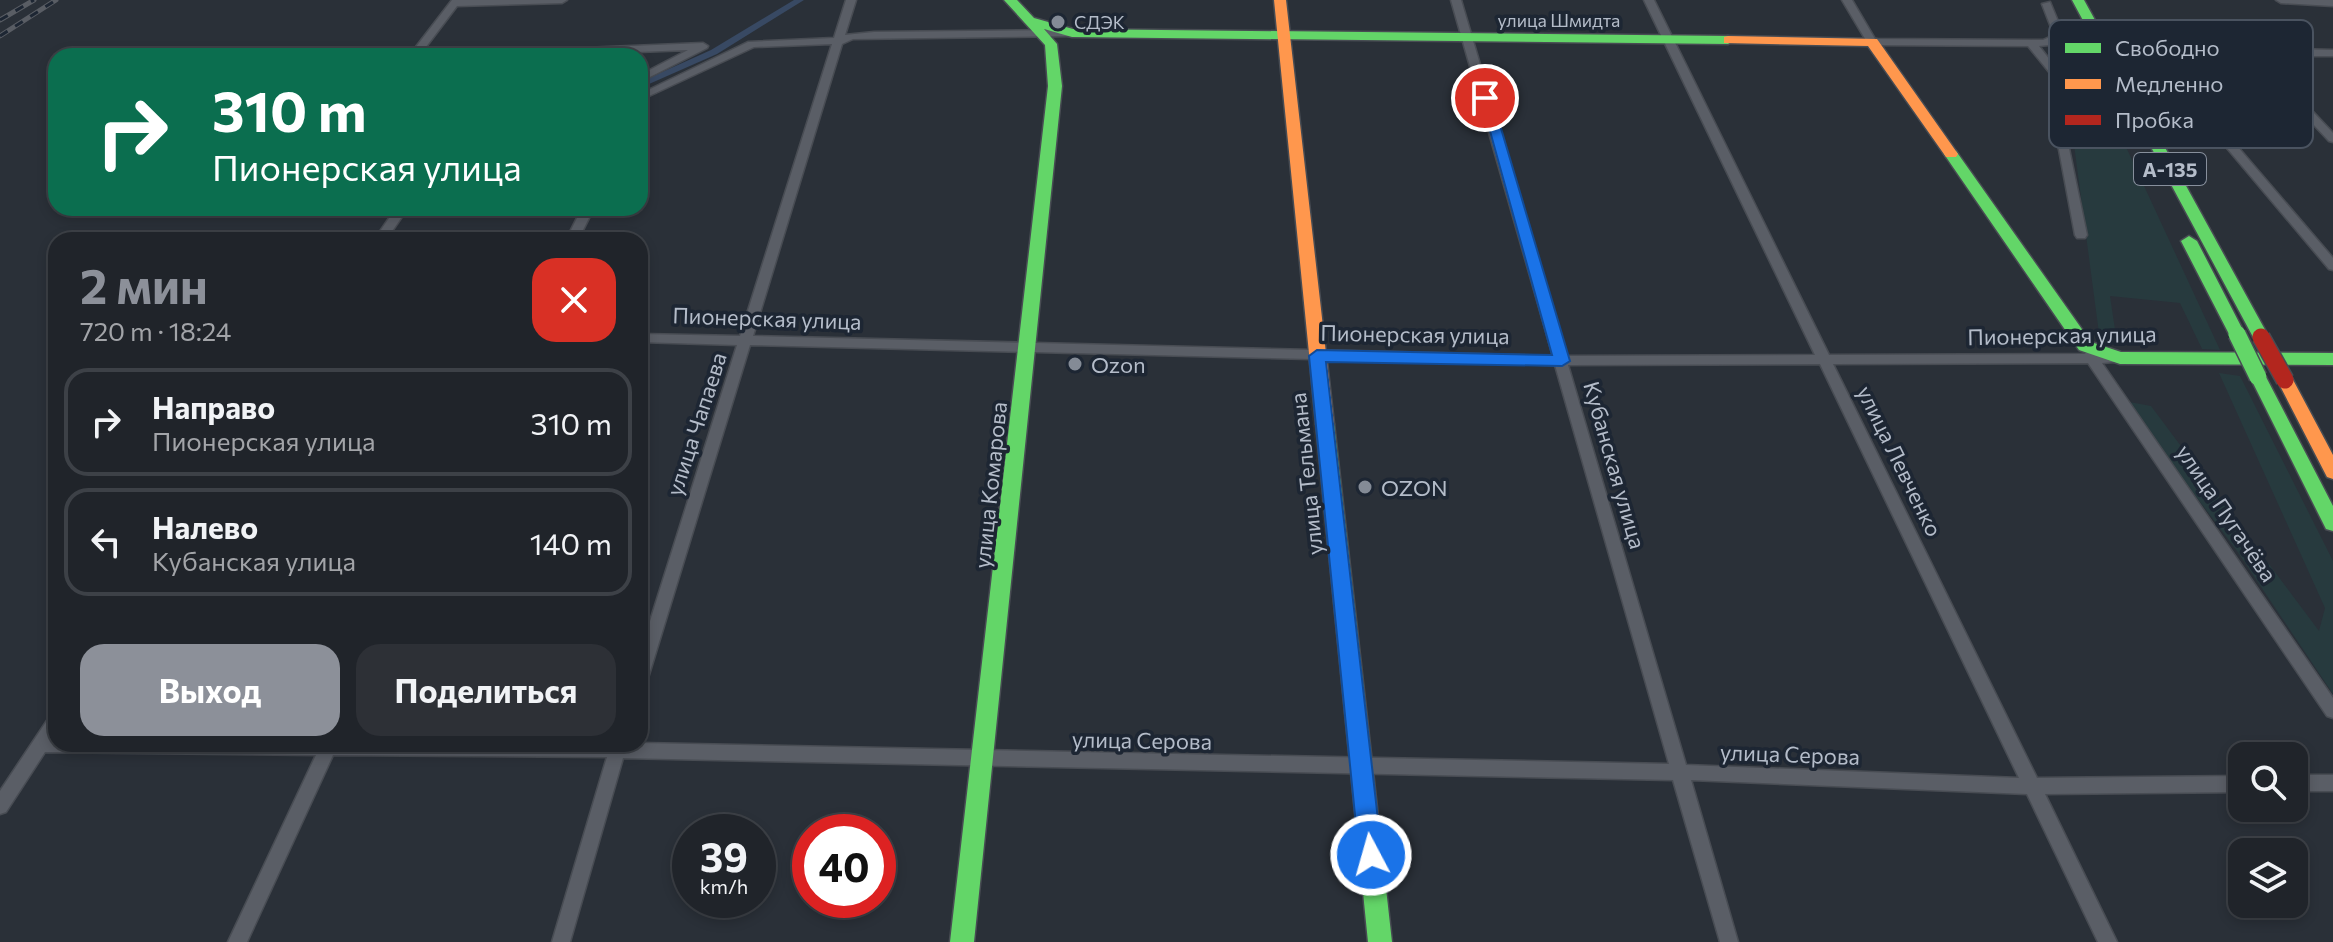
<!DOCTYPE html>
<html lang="ru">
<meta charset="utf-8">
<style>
:root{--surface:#20242a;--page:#2d3036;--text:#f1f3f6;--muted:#a2a4a8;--line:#3d4147;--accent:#8c9099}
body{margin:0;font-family:Commissioner,sans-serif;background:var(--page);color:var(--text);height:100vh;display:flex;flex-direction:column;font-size:30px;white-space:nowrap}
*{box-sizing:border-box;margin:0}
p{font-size:26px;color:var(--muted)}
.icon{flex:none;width:44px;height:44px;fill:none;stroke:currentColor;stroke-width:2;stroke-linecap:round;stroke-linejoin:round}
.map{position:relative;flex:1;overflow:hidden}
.details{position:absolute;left:48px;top:232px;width:600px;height:520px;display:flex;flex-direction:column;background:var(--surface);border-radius:24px;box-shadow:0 4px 12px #0003,0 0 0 2px var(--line)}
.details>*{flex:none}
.guide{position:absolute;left:48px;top:48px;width:600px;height:168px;border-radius:24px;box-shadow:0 4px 12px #0003,0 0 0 2px var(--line);background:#0b6e4f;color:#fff;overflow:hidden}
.controls{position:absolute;left:2228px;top:742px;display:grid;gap:16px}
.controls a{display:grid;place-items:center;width:80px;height:80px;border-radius:16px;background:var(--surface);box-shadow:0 4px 12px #0003,0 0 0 2px var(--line);font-size:40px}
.speed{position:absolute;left:672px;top:814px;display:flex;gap:16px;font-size:40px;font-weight:700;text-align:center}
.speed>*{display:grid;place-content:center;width:104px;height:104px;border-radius:50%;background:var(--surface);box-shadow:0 4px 12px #0003,0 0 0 2px var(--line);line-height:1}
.speed small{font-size:20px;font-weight:400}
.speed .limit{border:12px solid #d22;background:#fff;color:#111}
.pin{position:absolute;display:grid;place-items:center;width:68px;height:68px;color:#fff;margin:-34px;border:4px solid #fff;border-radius:50%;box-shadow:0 2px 8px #0007}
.me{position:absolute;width:88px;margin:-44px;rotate:354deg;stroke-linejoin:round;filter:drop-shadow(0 0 6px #0008)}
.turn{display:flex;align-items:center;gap:28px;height:168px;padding:0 32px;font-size:36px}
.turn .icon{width:104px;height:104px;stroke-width:2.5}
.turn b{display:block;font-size:56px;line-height:68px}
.round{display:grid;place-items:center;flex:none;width:84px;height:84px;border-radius:24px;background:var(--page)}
.headline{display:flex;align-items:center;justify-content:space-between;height:136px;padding:0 32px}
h1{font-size:48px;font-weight:700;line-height:60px;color:var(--accent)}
.cta{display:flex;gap:16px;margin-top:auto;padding:16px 32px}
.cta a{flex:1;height:92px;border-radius:24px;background:var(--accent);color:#fff;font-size:32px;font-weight:700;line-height:92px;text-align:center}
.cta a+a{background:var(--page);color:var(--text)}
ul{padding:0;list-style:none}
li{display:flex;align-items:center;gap:24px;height:108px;margin:0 16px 12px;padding:0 16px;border:4px solid var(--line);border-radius:24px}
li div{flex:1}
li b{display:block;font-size:30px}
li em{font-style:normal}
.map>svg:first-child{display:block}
.green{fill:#273a3e}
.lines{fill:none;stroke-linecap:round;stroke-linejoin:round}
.canal{fill:#384963;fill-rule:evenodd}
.street-casing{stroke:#484c53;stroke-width:3}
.fast-casing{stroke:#484c53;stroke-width:3}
.slow-casing{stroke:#484c53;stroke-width:3}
.street{fill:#5a5e66;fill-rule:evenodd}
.fast{fill:#63d668;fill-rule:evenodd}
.slow{fill:#ff974d;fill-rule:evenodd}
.rail-casing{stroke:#595d64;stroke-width:5}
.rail{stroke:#1d2633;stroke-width:3;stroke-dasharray:9;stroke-linecap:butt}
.fast-bridge-casing{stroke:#474c53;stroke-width:20;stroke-linecap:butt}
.jam-bridge-casing{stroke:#474c53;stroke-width:20;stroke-linecap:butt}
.fast-bridge{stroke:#63d668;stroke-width:17}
.jam-bridge{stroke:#b3261e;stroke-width:17}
.route{fill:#1a73e8;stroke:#114b97;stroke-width:2}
.poi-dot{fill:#848b96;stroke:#1d2633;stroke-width:3}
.labels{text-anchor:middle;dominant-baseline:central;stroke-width:7;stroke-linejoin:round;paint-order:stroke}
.far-street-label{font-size:18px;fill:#b4bcc9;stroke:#1d2633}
.far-poi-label{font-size:18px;fill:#b4bcc9;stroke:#1d2633;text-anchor:start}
.shield{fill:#1d2633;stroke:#878f9c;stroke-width:2}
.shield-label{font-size:20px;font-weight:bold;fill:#b4bcc9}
.street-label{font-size:22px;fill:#b4bcc9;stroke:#1d2633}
.poi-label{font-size:22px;fill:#b4bcc9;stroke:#1d2633;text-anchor:start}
.key{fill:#1d2633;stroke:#4a5360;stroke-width:2}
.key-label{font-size:22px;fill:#b4bcc9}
</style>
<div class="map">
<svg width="2333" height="942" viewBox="0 0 2333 942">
<rect width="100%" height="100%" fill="#2a3038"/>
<path class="green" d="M2050,49L2082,52L2220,350L2202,349L2180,303L2110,296L2117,343L2100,341L2064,69Z
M2219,373L2240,376L2333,561V694L2237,551L2124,401L2151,406L2319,631L2325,608Z"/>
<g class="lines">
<path class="canal" d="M794,0H804L717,54L640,88V82L711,50Z"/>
<g class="street-casing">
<path id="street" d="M452,0H567L562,3L457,6L419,56H409Z
M846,0H856L845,35L874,32L1072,30L1077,33L1072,36L853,39L842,44L753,336L1553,356L1451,0H1461L1566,356L1815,355L1644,0H1654L1829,355L2084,354L2090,351L2096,354L2125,355L2126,358L2125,361L2102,363L2333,698V718L2327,716L2088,363L1833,364L2037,778L2242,776V792L2045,794L2117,942H2098L2027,794L1691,780L1738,942H1720L1673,780L623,758L570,942H552L607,757L333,755L247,942H228L316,755L45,752L6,812L0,814V791L50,716L56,714V744L640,743L1669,764L1555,365L750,345L648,678L646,683L640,685V653L737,345L640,342V334L740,336L832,44L754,47L649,96L644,106L640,107V94L748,42L834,38ZM1820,364L2019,778L1686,765L1568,365Z
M1842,0H1852L1875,39L2043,40L2054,35L2042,4L2050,2L2064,36L2049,45L2039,46L2060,73V91L2069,118L2067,139L2087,235L2085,238H2077L2075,235L2057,139L2059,118L2050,91V73L2028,46L1872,45L1867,42Z
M2276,0H2333V6L2281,3Z
M703,43L708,46L707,48L640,82V75L688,50L536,56H460L465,53Z
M2250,48L2333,50V56H2260L2333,133V142L2329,141L2249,56L2159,55L2333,258V270L2329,269L2146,52L2151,49Z
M396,208H408L386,240H374Z
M582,208H594L578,240H566Z
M2294,775H2333V791H2294Z"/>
</g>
<g class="fast-casing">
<path id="fast" d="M1004,0H1017L1034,18L1073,29L1728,36L1734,40L1728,44L1072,37L1044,29L1057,44L1062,86L974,942H950L1048,86L1045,45Z
M2072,0H2084L2269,337L2267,341L2261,343L2253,337Z
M1951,150L1956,151L2091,342L2121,352L2333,353V365L2120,364L2079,350L1944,154Z
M2189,236L2197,241L2245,334L2243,338L2237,340L2229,334L2181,241Z
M2258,371L2266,377L2333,506V531L2326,529L2250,377Z
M1325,418L1334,424L1392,942H1368L1316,424Z"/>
</g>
<g class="slow-casing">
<path id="slow" d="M1274,0H1286L1334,424L1325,430L1316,424Z
M1728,36L1877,39L1958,154L1956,157H1946L1868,46L1724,43V37Z
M2285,374L2291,376L2333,455V479L2327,477L2277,380Z"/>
</g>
<use href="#street" class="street"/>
<use href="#fast" class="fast"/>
<use href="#slow" class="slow"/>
<g class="rail-casing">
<path id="rail" d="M0,20L34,0
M0,36L56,0"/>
</g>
<use href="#rail" class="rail"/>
<g class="fast-bridge-casing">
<path id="fast-bridge" d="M2237,334L2258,377"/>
</g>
<g class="jam-bridge-casing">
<path id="jam-bridge" d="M2261,337L2285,380"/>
</g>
<use href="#fast-bridge" class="fast-bridge"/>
<use href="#jam-bridge" class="jam-bridge"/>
</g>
<path class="route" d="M1480,95L1492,98L1570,361L1562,366L1326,362L1382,855L1379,862L1371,866L1363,862L1359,855L1309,356L1317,350L1552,355Z"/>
<g class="poi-dot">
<circle cx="1058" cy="22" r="8"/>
<circle cx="1075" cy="364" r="8"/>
<circle cx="1365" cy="487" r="8"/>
</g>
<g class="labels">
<g class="far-street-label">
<text x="1559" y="20">улица Шмидта</text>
</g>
<g class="far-poi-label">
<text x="1074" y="22">СДЭК</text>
</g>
<rect class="shield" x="2134" y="153" width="72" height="32" rx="6"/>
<g class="shield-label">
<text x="2170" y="169">А-135</text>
</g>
<g class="street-label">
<text transform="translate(767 318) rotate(2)">Пионерская улица</text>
<text transform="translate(1415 334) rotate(1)">Пионерская улица</text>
<text transform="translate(2062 335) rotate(-1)">Пионерская улица</text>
<text transform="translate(696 424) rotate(-72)">улица Чапаева</text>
<text transform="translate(1900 461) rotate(64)">улица Левченко</text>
<text transform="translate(1615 465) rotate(74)">Кубанская улица</text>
<text transform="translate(1306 474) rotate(-96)">улица Тельмана</text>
<text transform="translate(990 485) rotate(-84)">улица Комарова</text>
<text transform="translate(2227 513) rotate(56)">улица Пугачёва</text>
<text transform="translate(1142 740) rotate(1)">улица Серова</text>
<text transform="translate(1790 754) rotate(2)">улица Серова</text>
</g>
<g class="poi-label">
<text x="1091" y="364">Ozon</text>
<text x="1381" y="487">OZON</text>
</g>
</g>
<rect x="2049" y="20" width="264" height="128" rx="12" class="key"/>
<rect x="2065" y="43" width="36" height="10" fill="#63d668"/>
<rect x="2065" y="79" width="36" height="10" fill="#ff974d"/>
<rect x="2065" y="115" width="36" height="10" fill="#b3261e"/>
<g class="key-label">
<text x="2115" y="56">Свободно</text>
<text x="2115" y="92">Медленно</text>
<text x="2115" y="128">Пробка</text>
</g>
</svg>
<div class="controls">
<a><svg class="icon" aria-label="search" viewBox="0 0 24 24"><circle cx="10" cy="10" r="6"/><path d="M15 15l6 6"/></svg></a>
<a><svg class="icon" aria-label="layers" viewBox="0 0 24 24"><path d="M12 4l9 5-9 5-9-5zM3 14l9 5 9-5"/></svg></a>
</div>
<div class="speed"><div>39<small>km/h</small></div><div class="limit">40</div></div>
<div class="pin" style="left:1485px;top:98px;background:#d93025"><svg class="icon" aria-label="arrive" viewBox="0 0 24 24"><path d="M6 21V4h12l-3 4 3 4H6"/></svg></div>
<svg class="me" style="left:1371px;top:855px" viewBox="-20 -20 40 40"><circle r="17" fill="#1a73e8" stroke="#fff" stroke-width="3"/><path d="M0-11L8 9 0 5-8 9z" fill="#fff"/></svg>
<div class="guide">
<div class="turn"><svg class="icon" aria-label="right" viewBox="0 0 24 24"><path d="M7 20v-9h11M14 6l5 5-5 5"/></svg><div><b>310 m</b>Пионерская улица</div></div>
</div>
<section class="details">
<div class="headline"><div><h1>2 мин</h1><p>720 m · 18:24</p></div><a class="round" style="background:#d93025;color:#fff"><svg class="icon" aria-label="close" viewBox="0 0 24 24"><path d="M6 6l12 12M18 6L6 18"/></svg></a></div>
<ul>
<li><svg class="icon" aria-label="right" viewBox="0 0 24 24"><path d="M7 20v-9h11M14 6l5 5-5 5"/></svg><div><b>Направо</b><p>Пионерская улица</p></div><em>310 m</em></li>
<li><svg class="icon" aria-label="left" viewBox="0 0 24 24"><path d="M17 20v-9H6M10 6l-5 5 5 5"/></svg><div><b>Налево</b><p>Кубанская улица</p></div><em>140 m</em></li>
</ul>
<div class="cta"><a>Выход</a><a>Поделиться</a></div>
</section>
</div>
